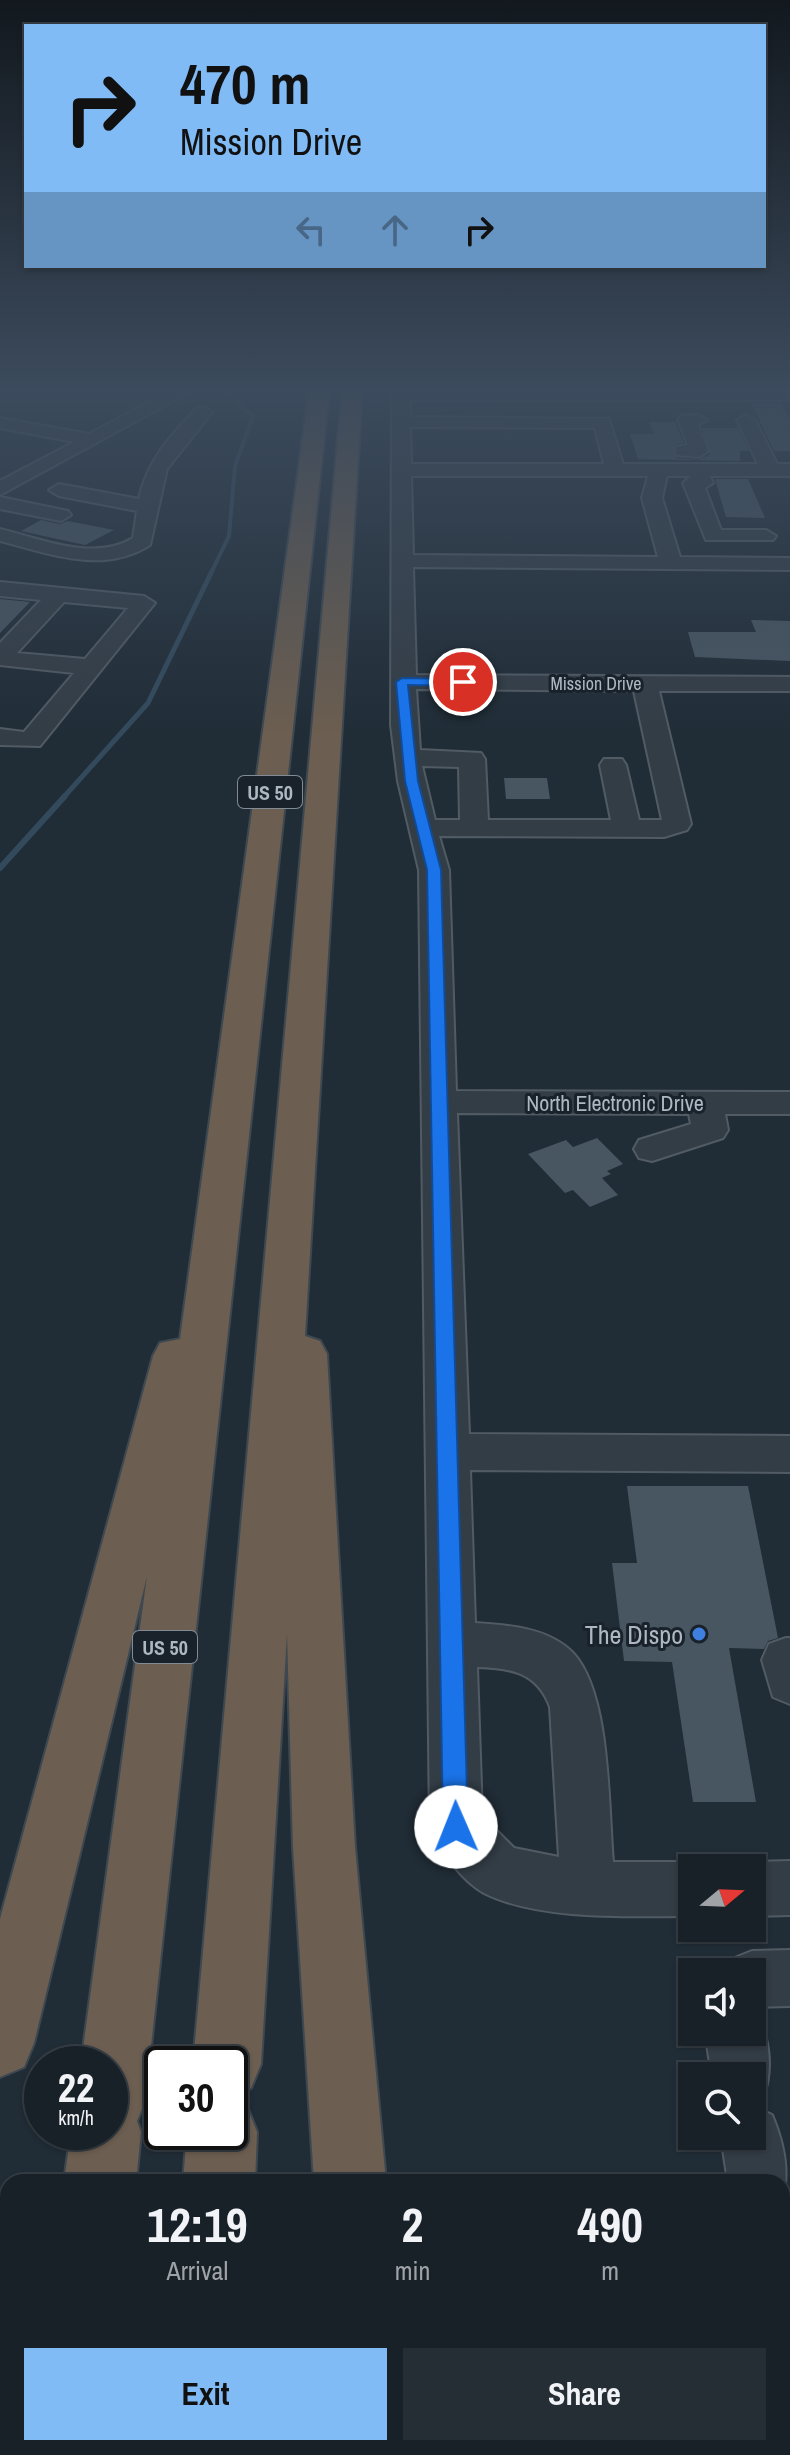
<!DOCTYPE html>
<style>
:root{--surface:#182128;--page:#252e34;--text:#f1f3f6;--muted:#9fa3a8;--line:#363e45;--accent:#80bbf5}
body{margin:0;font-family:"Archivo Narrow",sans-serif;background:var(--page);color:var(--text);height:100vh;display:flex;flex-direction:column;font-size:30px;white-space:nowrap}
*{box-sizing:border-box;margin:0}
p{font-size:26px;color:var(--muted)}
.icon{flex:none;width:44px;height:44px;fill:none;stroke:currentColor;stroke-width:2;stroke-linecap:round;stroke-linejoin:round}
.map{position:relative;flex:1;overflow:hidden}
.side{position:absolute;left:0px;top:2174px;width:790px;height:282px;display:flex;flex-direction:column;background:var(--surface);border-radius:24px 24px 0 0;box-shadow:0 2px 6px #0004,0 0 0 2px var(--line)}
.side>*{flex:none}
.hud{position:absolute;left:24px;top:24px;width:742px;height:244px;border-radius:0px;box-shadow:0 2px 6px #0004,0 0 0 2px var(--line);background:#80bbf5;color:#111;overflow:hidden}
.needle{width:52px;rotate:71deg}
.controls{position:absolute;left:678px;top:1854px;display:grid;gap:16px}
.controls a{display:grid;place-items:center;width:88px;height:88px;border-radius:0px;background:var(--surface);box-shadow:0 2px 6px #0004,0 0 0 2px var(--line);font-size:40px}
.speed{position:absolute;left:24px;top:2046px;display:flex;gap:16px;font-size:40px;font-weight:700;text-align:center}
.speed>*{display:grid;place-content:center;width:104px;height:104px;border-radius:50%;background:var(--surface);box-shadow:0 2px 6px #0004,0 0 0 2px var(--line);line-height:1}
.speed small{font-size:20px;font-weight:400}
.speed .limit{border:4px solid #111;border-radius:12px;background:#fff;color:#111}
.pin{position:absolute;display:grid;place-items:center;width:68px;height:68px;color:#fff;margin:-34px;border:4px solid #fff;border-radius:50%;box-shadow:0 2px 8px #0007}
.me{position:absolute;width:88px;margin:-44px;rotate:359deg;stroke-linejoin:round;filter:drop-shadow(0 0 6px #0008)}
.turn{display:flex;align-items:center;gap:28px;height:168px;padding:0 24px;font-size:36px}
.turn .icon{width:104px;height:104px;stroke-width:2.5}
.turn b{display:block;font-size:56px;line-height:68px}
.lanes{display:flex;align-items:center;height:76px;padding:0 24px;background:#0003;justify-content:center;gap:40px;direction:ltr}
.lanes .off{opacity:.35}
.eta{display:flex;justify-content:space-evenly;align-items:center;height:136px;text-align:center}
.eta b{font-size:48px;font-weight:800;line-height:56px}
.cta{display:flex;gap:16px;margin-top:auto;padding:16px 24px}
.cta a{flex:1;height:92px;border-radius:0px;background:var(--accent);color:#111;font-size:32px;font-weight:800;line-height:92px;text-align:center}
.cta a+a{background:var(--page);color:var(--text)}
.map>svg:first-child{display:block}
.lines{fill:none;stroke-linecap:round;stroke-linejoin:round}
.stream-far2{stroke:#334a5d;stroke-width:4}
.stream-far1{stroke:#334a5d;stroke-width:5}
.stream{stroke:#334a5d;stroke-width:6}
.building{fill:#485662}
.minor-casing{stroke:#515b64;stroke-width:4}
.highway-casing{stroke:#3e4851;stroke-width:4}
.minor{fill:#333d46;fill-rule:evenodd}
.highway{fill:#6c5e50;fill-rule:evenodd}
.route{fill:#1a73e8;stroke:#114b97;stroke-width:2}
.shop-dot{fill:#3f7fe0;stroke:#19222b;stroke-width:3}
.labels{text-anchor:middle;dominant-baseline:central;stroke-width:6;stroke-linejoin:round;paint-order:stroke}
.far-street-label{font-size:18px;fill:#adb8c3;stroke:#19222b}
.shield{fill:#19222b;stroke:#818b95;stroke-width:2}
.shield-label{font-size:20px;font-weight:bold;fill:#adb8c3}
.street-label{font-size:22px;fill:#adb8c3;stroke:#19222b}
.near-poi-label{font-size:26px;fill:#adb8c3;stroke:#19222b;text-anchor:end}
</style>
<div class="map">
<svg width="790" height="2455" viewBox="0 0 790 2455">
<rect width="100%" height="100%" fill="#202c36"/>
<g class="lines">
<path class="stream-far2" d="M211,573L229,536L235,466L253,416L227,393"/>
<path class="stream-far1" d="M63,798L148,703L212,571"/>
<path class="stream" d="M0,868L65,796"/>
</g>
<path class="building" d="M751,403H781L790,420V451H774Z
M649,422H675L684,443L674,445L676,458L699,460L710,454L702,428H738L749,451H740V461L638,459L630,434H654Z
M715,479H748L765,518L726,517Z
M41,520L60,524L68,521L114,530L85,545L21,531Z
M0,599L30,602L0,633Z
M751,620L790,621V661L695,657L688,632H756Z
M504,778H547L550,799H506Z
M597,1138L623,1164L607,1171L611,1174L602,1178L618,1195L590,1207L573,1190L565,1193L528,1154L566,1140L573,1147Z
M627,1486H748L778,1638L768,1641L764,1649L729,1648L756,1802H693L672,1662L624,1661L612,1563H637Z"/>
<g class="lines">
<g class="minor-casing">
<path id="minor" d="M166,393H188L0,495V481L74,442L0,428V418L89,434Z
M392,393H790V400H410V417L609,419L623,464H758L737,420L746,415L755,420L777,464H790V476H710L713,483L705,488L721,530H766L776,536L773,540H706L683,483L691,476H667L662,498L680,557L790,558V570L413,567L416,675L790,677V691H659L691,824L687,830L664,837L439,836L449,870L456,1091L790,1092V1114H725L728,1130L723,1138L652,1161L639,1158L634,1149L639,1140L691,1124L689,1114L457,1113L469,1434L790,1436V1472L470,1470L475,1623C508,1625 549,1628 573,1653C611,1694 608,1806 613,1862H692L707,1868H692V1916C631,1916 540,1921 484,1893C462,1881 439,1849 430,1827L419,870L398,781L391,725ZM410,427L595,428L604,464H411ZM411,476H648L642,498L658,557L413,555ZM416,689L634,691L662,820H639L626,765L622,759H604L600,765L611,820H488L485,759L481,753L420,750ZM422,766L459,767L460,820H435ZM477,1667C511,1668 537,1672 550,1707L559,1857L514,1848L482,1816Z
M203,407L212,412L167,469L150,545C102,575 51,554 0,541V529C42,539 93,562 133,538L137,511L59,496L49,490L59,484L139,499C147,461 170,436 197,408Z
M698,415L707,420L698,425L708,451L699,457L676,455V447L688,445L678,420L681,416Z
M0,497L68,511L71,515L61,521L0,509Z
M0,582L144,596L155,603L40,746L0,745V729L24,732L74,673L0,665V643L41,600L0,596ZM64,602L128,608L85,659L17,653Z
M786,1638H790V1704L773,1697L762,1660L769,1644Z
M790,1861V1915L752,1916V1868H737L752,1862Z
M790,1950V2006L752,2007V1972H727L732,1959L752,1951Z
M752,2010C771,2032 773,2072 763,2097L752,2101V2076H712L705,2032H752Z
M752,2106L772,2115C784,2143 790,2172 782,2201V2182H728L721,2136H752Z
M790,2249V2313L782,2314V2250Z
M790,2402V2455H680L683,2448H782V2404Z"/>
</g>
<g class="highway-casing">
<path id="highway" d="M309,393H329L145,2102L137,2121L141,2132L136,2182H64L71,2132H110V2064H81L147,1576L34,2043L24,2067L0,2077V1919L153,1356L160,1343L180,1339Z
M342,393H362L305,1336L320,1341L327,1354L355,1847L386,2182H314L293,1847L287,1634L261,2064L251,2088L230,2097V2064H193Z
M230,2100L247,2107L257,2132L255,2182H183L187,2132H230Z
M28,2448H108L107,2455H27Z
M159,2448H239L238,2455H158Z
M332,2448H412V2455H332Z"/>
</g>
<use href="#minor" class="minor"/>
<use href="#highway" class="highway"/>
</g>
<linearGradient id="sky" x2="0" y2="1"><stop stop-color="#12181e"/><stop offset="0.53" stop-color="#3c4b5d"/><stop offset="1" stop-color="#3c4b5d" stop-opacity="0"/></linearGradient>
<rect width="790" height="736" fill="url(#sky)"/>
<path class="route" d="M402,678L463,679L469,682L463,686L408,685L418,781L441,870L468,1827L465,1835L456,1839L447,1835L443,1827L427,870L405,781L396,682Z"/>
<circle class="shop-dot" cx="699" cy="1634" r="8"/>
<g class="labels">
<g class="far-street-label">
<text x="596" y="683">Mission Drive</text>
</g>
<g class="shield">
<rect x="238" y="776" width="64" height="32" rx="6"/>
<rect x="133" y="1631" width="64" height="32" rx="6"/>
</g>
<g class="shield-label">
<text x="270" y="792">US 50</text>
<text x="165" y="1647">US 50</text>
</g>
<g class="street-label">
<text x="615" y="1103">North Electronic Drive</text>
</g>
<g class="near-poi-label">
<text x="683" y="1634">The Dispo</text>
</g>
</g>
</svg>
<div class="controls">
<a><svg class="needle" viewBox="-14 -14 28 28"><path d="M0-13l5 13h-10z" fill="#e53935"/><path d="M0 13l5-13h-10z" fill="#9fa3a8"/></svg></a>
<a><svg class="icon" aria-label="sound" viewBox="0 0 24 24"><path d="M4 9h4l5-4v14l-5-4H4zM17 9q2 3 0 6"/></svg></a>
<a><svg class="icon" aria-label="search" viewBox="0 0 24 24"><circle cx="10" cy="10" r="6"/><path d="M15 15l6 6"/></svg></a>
</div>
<div class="speed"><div>22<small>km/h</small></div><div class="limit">30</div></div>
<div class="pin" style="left:463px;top:682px;background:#d93025"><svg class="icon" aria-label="arrive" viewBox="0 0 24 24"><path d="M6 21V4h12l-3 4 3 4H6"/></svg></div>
<svg class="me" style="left:456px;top:1827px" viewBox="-20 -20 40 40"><circle r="19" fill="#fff"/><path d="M0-13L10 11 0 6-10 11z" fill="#1a73e8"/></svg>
<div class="hud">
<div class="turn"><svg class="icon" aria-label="right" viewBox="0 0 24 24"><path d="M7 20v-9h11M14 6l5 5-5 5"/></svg><div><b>470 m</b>Mission Drive</div></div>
<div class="lanes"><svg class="icon off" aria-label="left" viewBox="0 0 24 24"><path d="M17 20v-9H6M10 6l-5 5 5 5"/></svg><svg class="icon off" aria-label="ahead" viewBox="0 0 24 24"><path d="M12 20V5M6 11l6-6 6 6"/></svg><svg class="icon" aria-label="right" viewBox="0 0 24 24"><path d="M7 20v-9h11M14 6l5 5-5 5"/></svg></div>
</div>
<section class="side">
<div class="eta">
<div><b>12:19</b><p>Arrival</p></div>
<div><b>2</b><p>min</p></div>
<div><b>490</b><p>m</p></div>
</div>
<div class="cta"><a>Exit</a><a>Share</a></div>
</section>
</div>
